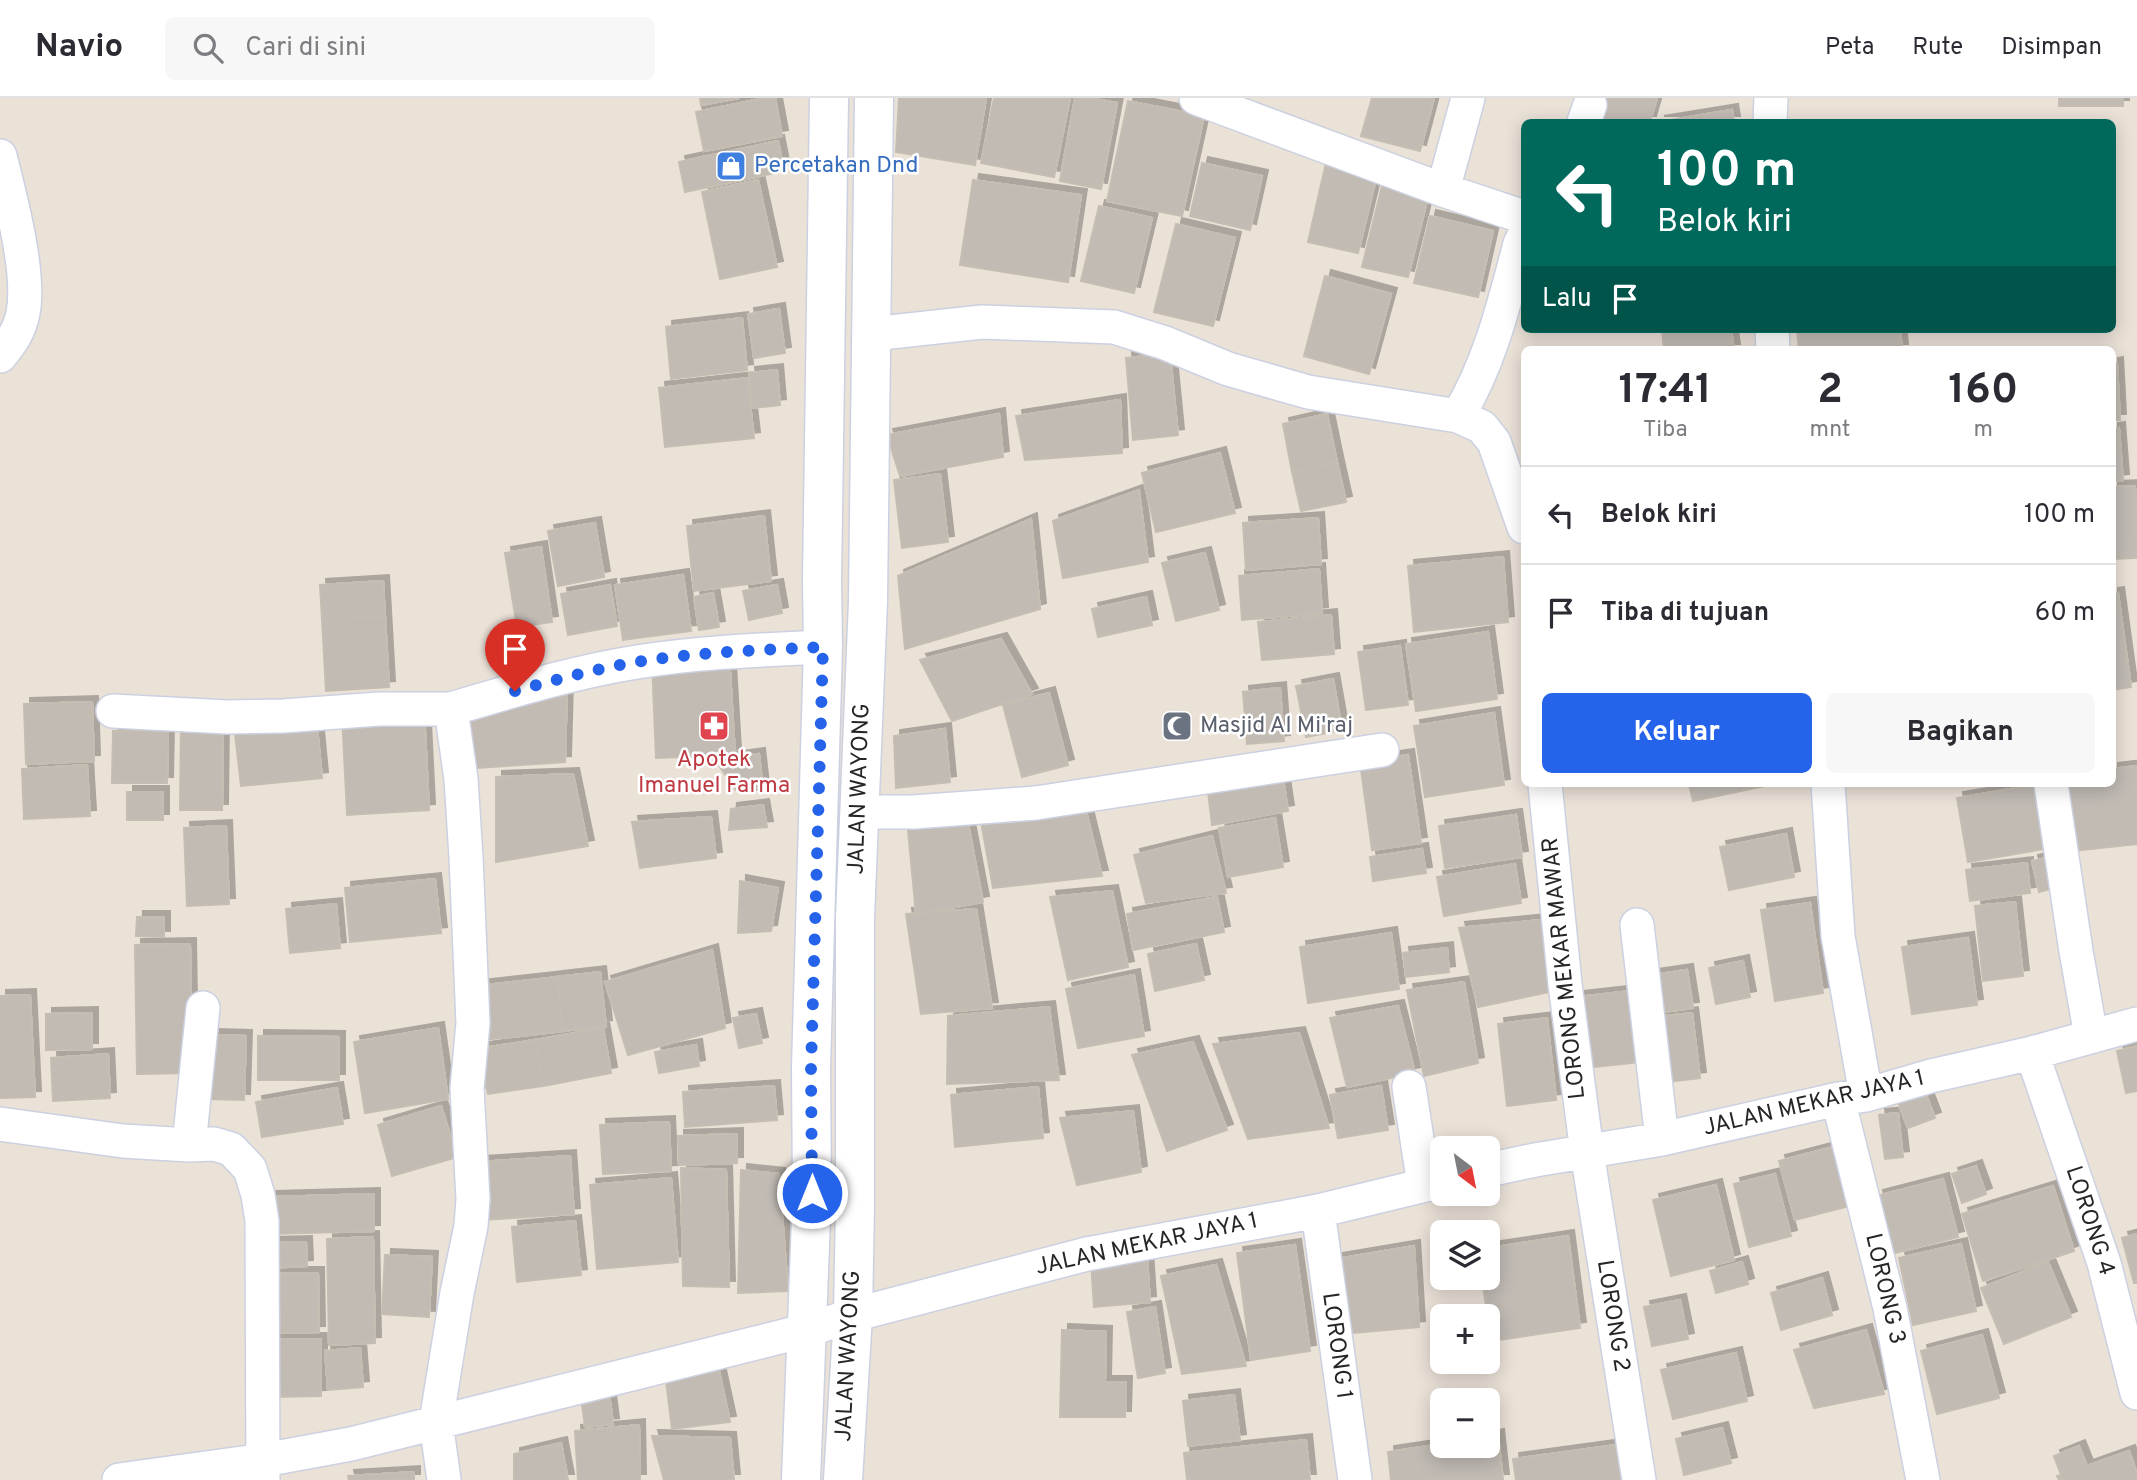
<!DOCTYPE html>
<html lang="id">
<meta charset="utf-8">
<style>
:root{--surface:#fff;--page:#f7f7f7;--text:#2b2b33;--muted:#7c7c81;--line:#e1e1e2;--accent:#2563eb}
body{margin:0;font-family:Overpass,sans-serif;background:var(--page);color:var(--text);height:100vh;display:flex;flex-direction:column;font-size:26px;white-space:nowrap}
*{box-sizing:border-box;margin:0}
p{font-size:23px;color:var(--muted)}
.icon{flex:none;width:38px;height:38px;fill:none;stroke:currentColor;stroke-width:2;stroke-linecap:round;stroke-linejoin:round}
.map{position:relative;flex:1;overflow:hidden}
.panel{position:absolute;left:1521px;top:248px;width:595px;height:441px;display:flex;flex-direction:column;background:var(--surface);border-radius:10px;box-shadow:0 4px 18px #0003}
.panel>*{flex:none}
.banner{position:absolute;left:1521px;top:21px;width:595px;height:214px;border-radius:10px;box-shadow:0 4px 18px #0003;background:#00695c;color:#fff;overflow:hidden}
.needle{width:46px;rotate:148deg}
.controls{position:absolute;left:1430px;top:1038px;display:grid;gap:14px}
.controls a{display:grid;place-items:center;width:70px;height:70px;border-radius:10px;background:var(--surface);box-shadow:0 4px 18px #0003;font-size:35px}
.pin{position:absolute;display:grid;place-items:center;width:60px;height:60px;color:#fff;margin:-72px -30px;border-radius:50% 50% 50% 0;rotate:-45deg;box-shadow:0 0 7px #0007}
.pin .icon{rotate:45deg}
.me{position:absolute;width:77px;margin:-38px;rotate:0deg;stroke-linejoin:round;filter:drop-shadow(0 0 5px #0008)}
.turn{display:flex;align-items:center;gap:24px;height:147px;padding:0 21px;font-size:32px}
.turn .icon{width:91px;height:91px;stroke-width:2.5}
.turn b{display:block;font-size:49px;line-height:60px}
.then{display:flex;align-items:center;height:66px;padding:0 21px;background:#0003;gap:14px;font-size:26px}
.eta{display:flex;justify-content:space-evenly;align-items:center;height:119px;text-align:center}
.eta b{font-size:42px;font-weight:700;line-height:49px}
.button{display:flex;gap:14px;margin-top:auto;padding:14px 21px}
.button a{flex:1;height:80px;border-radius:10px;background:var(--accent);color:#fff;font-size:28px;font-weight:700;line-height:80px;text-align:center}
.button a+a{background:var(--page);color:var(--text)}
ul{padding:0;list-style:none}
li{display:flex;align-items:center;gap:21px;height:98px;padding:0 21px;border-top:2px solid var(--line)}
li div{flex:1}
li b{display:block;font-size:26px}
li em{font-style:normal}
header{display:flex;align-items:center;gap:42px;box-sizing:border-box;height:98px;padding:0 35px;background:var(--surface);border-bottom:2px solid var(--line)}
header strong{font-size:33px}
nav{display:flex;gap:38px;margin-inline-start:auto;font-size:24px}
.search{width:490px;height:63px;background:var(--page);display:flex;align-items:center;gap:18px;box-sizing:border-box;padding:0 24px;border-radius:10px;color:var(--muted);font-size:26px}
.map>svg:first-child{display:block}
.building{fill:#c1bbb4;stroke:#c5bdb1;stroke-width:2;filter:url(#shadow)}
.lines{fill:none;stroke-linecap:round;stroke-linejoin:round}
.minor-casing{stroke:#ccd1e1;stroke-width:36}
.tertiary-casing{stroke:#ccd1e1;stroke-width:41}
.minor{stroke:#fff;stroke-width:33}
.tertiary{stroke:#fff;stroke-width:38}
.route{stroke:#2563eb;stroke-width:12;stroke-dasharray:0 21.6}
.labels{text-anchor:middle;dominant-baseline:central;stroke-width:5;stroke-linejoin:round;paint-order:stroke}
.shop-label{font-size:23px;fill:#366cbe;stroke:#fff;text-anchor:start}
.worship-label{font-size:23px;fill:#5b616d;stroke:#fff;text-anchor:start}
.health-label{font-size:23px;fill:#be3a42;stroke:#fff}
.street-label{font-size:23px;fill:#262626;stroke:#fff}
</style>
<header>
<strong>Navio</strong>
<div class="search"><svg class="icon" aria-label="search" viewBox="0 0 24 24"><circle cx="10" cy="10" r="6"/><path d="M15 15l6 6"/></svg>Cari di sini</div>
<nav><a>Peta</a><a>Rute</a><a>Disimpan</a></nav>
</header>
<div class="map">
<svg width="2137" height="1382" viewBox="0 0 2137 1382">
<defs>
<filter id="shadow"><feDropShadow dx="6" dy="-6" stdDeviation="0" flood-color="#0004"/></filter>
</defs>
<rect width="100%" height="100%" fill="#eae1d7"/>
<path class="building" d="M700,0H739L701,7Z
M765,0H775L782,38L704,53L696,14Z
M899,0H986L975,67L896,54Z
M994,0H1070L1054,79L981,65Z
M1075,0H1090L1117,5L1101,91L1060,83Z
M1372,0H1434L1420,53L1361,38Z
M1597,0H1657L1650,24H1618L1592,18Z
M2059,0H2123V8H2059Z
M1128,3L1204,18L1182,118L1107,103Z
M1732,12L1734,24H1658Z
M778,43L784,73L685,94L679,64Z
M1328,56L1379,68L1358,155L1308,144Z
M1202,65L1262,78L1250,132L1190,118Z
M1384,80L1430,91L1408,179L1362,169Z
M758,82L777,169L720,181L702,94Z
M973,82L1081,97L1068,184L960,167Z
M1099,108L1152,120L1134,195L1081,183Z
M1430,118L1493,133L1478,199L1414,185Z
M1176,126L1235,140L1213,228L1154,214Z
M1325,178L1391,196L1369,276L1304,258Z
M779,211L785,255L754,260L748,216Z
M742,220L747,272L671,281L666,229Z
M1662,231H1731L1734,252H1664Z
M1797,231H1900L1902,252H1799Z
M1170,256L1178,337L1133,342L1126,260Z
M2117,265L2120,322H2112V266Z
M777,272L780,307L753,310L749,275Z
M747,280L754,340L665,349L659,290Z
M1120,302L1122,355L1025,362L1016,318Z
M999,316L1003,359L900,378L887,337Z
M1327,316L1337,364L1292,374L1283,326Z
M2119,330L2123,382L2112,383V331Z
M1220,355L1235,415L1156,434L1142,375Z
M1337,364L1346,404L1301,413L1292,374Z
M940,376L948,444L902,450L894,382Z
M2135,388L2137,460L2112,461V389Z
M1139,392L1148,464L1063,480L1053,423Z
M764,418L771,483L694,493L687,428Z
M1318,420L1321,466L1246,472L1243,425Z
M1031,421L1040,511L905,551L898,478Z
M595,425L604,479L558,488L548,433Z
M541,449L552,524L517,529L505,455Z
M1205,455L1219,512L1176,523L1162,465Z
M1503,459L1508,524L1414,534L1408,468Z
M1319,471L1322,515L1242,522L1239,478Z
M683,477L691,533L623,542L615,487Z
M383,483L385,518L322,522L320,487Z
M610,487L617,528L568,537L561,496Z
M777,487L782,515L749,522L743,493Z
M713,495L719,529L699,532L694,499Z
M2118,495L2131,589L2112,592V496Z
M1146,499L1152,527L1098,539L1092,511Z
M1331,517L1334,556L1262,562L1258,524Z
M385,518L389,589L326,593L322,522Z
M1488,534L1497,601L1416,613L1406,546Z
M1001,541L1032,596L952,623L920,562Z
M1400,548L1408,607L1366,612L1358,554Z
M729,556L735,657L656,660L652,565Z
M1333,581L1342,632L1306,639L1296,588Z
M567,590L565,664L477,670L466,610Z
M1280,590L1284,643L1247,646L1243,594Z
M1049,595L1068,667L1022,679L1003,607Z
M92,604L94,663L26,666L24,606Z
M424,611L429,712L347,717L342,616Z
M1494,615L1504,687L1425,699L1414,628Z
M316,618L322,680L241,688L234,627Z
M181,624H223L222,712H180Z
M945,631L950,684L896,690L894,638Z
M113,633H168L167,685H112Z
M759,656L763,692H736L715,662Z
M1408,657L1421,745L1372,752L1360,664Z
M87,667L90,718L24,721L22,671Z
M1281,667L1288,713L1212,727L1207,685Z
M2137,668V746L2073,753L2067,686H2112V671Z
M573,676L588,748L496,764V679Z
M1689,686H1770V687L1693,703Z
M2034,687L2044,751L1968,764L1957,700Z
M127,694H163V722H127Z
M763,707L767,729L729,732L731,711Z
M1085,709L1102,778L993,790L980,718Z
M966,715L983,804L916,816L907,722Z
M1516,717L1522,759L1445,770L1439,728Z
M711,719L716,760L640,770L632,724Z
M1275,720L1283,769L1228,779L1219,730Z
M226,728L229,806L187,808L184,730Z
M1786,736L1794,779L1729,792L1720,749Z
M1212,738L1226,795L1146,805L1134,757Z
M1422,751L1426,775L1373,783L1370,759Z
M2055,758L2062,788L2039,794L2032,763Z
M2027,765L2030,795L1970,803L1966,772Z
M1515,766L1521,805L1444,818L1437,779Z
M435,781L441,835L350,844L345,790Z
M740,783L778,790L771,833L738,835Z
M1112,793L1128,869L1068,882L1050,799Z
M1217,799L1224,834L1133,852L1127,816Z
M2015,804L2023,878L1983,883L1975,808Z
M1810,805L1823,895L1775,903L1761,812Z
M336,806L340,850L290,855L286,811Z
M976,811L992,910L921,916L906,816Z
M137,819H164V839L136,838Z
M1540,822L1554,893L1478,909L1459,830Z
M1391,835L1399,891L1308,905L1300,849Z
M1968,840L1977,907L1912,916L1902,849Z
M190,846L192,975L137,976L135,847Z
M1196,846L1204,882L1155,893L1148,856Z
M1447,850L1449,874L1406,879L1403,855Z
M712,852L725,930L628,957L605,884Z
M1743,863L1750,899L1716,906L1709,870Z
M1687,872L1693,910L1656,915L1651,877Z
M600,874L606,928L563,933L557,879Z
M1134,877L1144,938L1078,950L1066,891Z
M557,879L563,933L485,942L478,888Z
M1464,884L1478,965L1424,978L1407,892Z
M1630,893L1639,964L1586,970L1578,899Z
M30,897L35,999L0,1000V898Z
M1398,908L1415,975L1347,989L1330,920Z
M1049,909L1059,982L947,986L948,918Z
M92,915V951L46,952V916Z
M1692,915L1700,980L1666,984L1657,919Z
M756,916L762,945L739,950L733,920Z
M1547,920L1556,1002L1507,1008L1498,926Z
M438,930L448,1001L365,1015L354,944Z
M603,930L611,975L543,988L535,942Z
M1299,935L1329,1030L1248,1041L1213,946Z
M209,937L246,938L244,1002L208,1001Z
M258,938L339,939V982H258Z
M535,942L543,988L488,996L476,951Z
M1193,944L1227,1032L1167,1053L1132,957Z
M696,947L699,968L659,975L655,954Z
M2137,948V993L2126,995L2117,953Z
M108,956L110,1000L53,1003L51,960Z
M774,988L777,1022L685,1029L683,994Z
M1381,988L1388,1032L1338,1040L1330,997Z
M1038,989L1043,1040L955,1049L951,997Z
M337,990L343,1026L262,1039L256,1004Z
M1925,994L1935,1020L1908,1030L1898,1004Z
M441,1008L457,1059L392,1078L378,1027Z
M1133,1013L1141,1074L1077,1087L1060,1020Z
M1898,1015L1903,1059L1885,1061L1879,1017Z
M669,1024L671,1073L603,1076L600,1027Z
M737,1036V1065L679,1067L678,1038Z
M1833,1049L1849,1108L1795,1122L1779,1063Z
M570,1058L574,1116L482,1122L479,1064Z
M1976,1068L1986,1096L1962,1105L1952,1076Z
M681,1070L726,1072L729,1189L683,1188Z
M741,1072L779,1076L788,1193L738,1195Z
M1775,1076L1791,1138L1749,1149L1734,1086Z
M671,1080L678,1164L597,1171L590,1087Z
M1943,1081L1958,1139L1891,1156L1877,1098Z
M1716,1087L1734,1162L1671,1178L1653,1102Z
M2053,1088L2074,1153L1983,1183L1962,1116Z
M374,1096V1133L270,1136V1099Z
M575,1123L581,1177L517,1184L512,1129Z
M2137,1136V1185H2134L2122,1140Z
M1568,1138L1580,1230L1491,1243L1482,1180H1488V1150Z
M373,1139L375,1245L329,1247L327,1141Z
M306,1144L307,1168L268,1170L267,1145Z
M1961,1146L1976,1213L1913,1227L1899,1160Z
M1295,1147L1310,1253L1251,1262L1237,1155Z
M1414,1148L1419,1229L1342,1236L1336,1161Z
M385,1157L432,1159L429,1219L382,1216Z
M1147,1160L1150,1204L1094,1209L1091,1164Z
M1742,1164L1748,1186L1716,1195L1710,1173Z
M2048,1164L2071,1219L2004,1246L1981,1190Z
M1216,1167L1246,1268L1182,1276L1161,1178Z
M267,1175H318L319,1234L267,1235Z
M1822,1180L1832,1217L1781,1232L1771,1195Z
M1680,1202L1688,1241L1652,1248L1644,1209Z
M1155,1209L1165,1275L1138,1280L1127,1214Z
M1062,1232L1106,1234L1105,1284H1126L1125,1319H1060Z
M1866,1232L1884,1296L1814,1310L1794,1252Z
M1982,1237L1999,1300L1937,1316L1921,1253Z
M321,1241V1298L274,1299L273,1242Z
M360,1250L363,1289L328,1292L325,1253Z
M1736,1255L1747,1303L1673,1321L1661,1272Z
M719,1273L730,1324L672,1331L666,1283Z
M608,1287L613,1326L585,1329L580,1291Z
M1234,1297L1240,1342L1188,1348L1183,1303Z
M639,1327L640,1382H578L575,1333Z
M1722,1330L1731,1365L1684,1377L1676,1341Z
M1498,1337L1503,1382H1391L1388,1354L1442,1346V1348H1488V1339Z
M652,1338L730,1340L734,1382H664Z
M1306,1342L1310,1382H1187L1184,1355Z
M561,1345L568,1382H514V1356Z
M1615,1347L1621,1382H1516L1513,1361Z
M2079,1348L2087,1368L2129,1353L2137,1376V1382H2059L2057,1378L2061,1377L2054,1358Z
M414,1374V1382H349L348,1378Z"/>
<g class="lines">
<g class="minor-casing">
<path id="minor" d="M1196,0L1443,92L1524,119
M1584,24L1590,7
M1770,24L1771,0
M0,58C10,98 31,176 23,215C20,232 11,245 0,258
M1443,92L1468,0
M1772,231L1773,252
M872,236L982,224L1114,229L1165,245L1228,271L1308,294L1458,318C1490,265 1504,206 1520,146L1524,138
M1458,318L1482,329L1494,344L1524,429
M113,613L227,619L283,618L379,611H451
M1545,686L1565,886L1587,1054L1639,1382
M1828,686L1838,838L1866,997
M2051,686L2076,853L2091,938
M858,714H914L1036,705L1382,652
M1637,827L1662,1041
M2032,955L2104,1165L2137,1295
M1409,989L1424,1087
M1838,1001L1890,1210L1923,1382
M0,1026L123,1043L189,1047L214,1046L231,1051L250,1071L258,1097L262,1123L263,1382
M189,1047L203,910
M1488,1072L1535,1062L1662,1041L1838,1001L1866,997L1931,978L2032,955L2137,926
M1318,1113L1355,1382
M119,1382L264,1362L351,1346L808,1232L853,1217L1087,1156L1318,1113L1442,1083
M444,1382L436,1324L457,1195L471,1128L473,1101L467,990L473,925L466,759L461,681L451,611C512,593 574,574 637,564C699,554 761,552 823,549"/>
</g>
<g class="tertiary-casing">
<path id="tertiary" d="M801,1382L812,1095L811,970L823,549L822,483L829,0
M843,1382L853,1217L855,1108V820L868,503L874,0"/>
</g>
<use href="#minor" class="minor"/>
<use href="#tertiary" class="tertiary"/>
</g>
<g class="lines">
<path class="route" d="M515,593C555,582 595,571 636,564C697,554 761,552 823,549L811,970L812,1095"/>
</g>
<defs>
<g id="shop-square" transform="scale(1.575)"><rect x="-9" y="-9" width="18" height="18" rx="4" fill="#3f7fe0" stroke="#fff"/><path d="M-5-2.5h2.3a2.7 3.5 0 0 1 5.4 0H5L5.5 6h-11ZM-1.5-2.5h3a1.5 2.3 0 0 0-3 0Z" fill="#fff"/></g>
<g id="pharmacy-square" transform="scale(1.575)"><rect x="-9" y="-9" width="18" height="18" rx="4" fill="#e0444e" stroke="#fff"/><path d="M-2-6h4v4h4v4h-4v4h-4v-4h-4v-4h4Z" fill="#fff"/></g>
<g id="mosque-square" transform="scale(1.575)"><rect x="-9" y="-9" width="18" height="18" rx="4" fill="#6b7280" stroke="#fff"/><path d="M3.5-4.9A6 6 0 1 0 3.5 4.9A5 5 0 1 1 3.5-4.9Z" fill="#fff"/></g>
</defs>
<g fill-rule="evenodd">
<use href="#shop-square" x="731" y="68"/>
<use href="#pharmacy-square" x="714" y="628"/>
<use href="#mosque-square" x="1177" y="628"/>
</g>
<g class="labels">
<g class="shop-label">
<text x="754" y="68">Percetakan Dnd</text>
</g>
<g class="worship-label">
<text x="1200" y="628">Masjid Al Mi'raj</text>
</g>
<g class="health-label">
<text x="714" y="662">Apotek<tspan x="714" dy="26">Imanuel Farma</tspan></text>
</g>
<g class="street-label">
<text transform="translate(860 691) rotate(-88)">JALAN WAYONG</text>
<text transform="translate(1565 870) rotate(-96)">LORONG MEKAR MAWAR</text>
<text transform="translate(1814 1006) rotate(-13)">JALAN MEKAR JAYA 1</text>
<text transform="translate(2089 1123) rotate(72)">LORONG 4</text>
<text transform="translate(1147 1147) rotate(-12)">JALAN MEKAR JAYA 1</text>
<text transform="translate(1884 1191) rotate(77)">LORONG 3</text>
<text transform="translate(1612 1218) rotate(81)">LORONG 2</text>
<text transform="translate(1336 1248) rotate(82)">LORONG 1</text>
<text transform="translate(849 1258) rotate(-87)">JALAN WAYONG</text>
</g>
</g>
</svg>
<div class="controls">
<a><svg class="needle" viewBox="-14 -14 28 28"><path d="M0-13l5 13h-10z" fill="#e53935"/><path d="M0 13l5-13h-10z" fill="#7c7c81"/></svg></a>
<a><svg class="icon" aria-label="layers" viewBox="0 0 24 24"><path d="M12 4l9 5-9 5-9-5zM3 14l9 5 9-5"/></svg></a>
<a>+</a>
<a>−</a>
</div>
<div class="pin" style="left:515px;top:593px;background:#d93025"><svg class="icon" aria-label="arrive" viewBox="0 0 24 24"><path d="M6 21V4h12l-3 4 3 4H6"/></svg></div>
<svg class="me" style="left:812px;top:1095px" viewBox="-20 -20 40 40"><circle r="17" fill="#2563eb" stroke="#fff" stroke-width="3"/><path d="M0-11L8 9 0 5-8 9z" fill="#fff"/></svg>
<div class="banner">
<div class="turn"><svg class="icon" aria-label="left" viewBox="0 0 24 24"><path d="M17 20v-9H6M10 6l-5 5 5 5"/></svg><div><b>100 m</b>Belok kiri</div></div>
<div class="then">Lalu<svg class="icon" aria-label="arrive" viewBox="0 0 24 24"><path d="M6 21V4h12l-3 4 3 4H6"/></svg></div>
</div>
<section class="panel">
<div class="eta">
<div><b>17:41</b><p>Tiba</p></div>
<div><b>2</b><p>mnt</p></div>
<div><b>160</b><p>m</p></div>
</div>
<ul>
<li><svg class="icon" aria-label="left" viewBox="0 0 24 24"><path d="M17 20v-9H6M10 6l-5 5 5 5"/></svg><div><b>Belok kiri</b></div><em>100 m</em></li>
<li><svg class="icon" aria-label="arrive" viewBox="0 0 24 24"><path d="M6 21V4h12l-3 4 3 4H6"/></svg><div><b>Tiba di tujuan</b></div><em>60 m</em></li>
</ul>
<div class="button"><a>Keluar</a><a>Bagikan</a></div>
</section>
</div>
